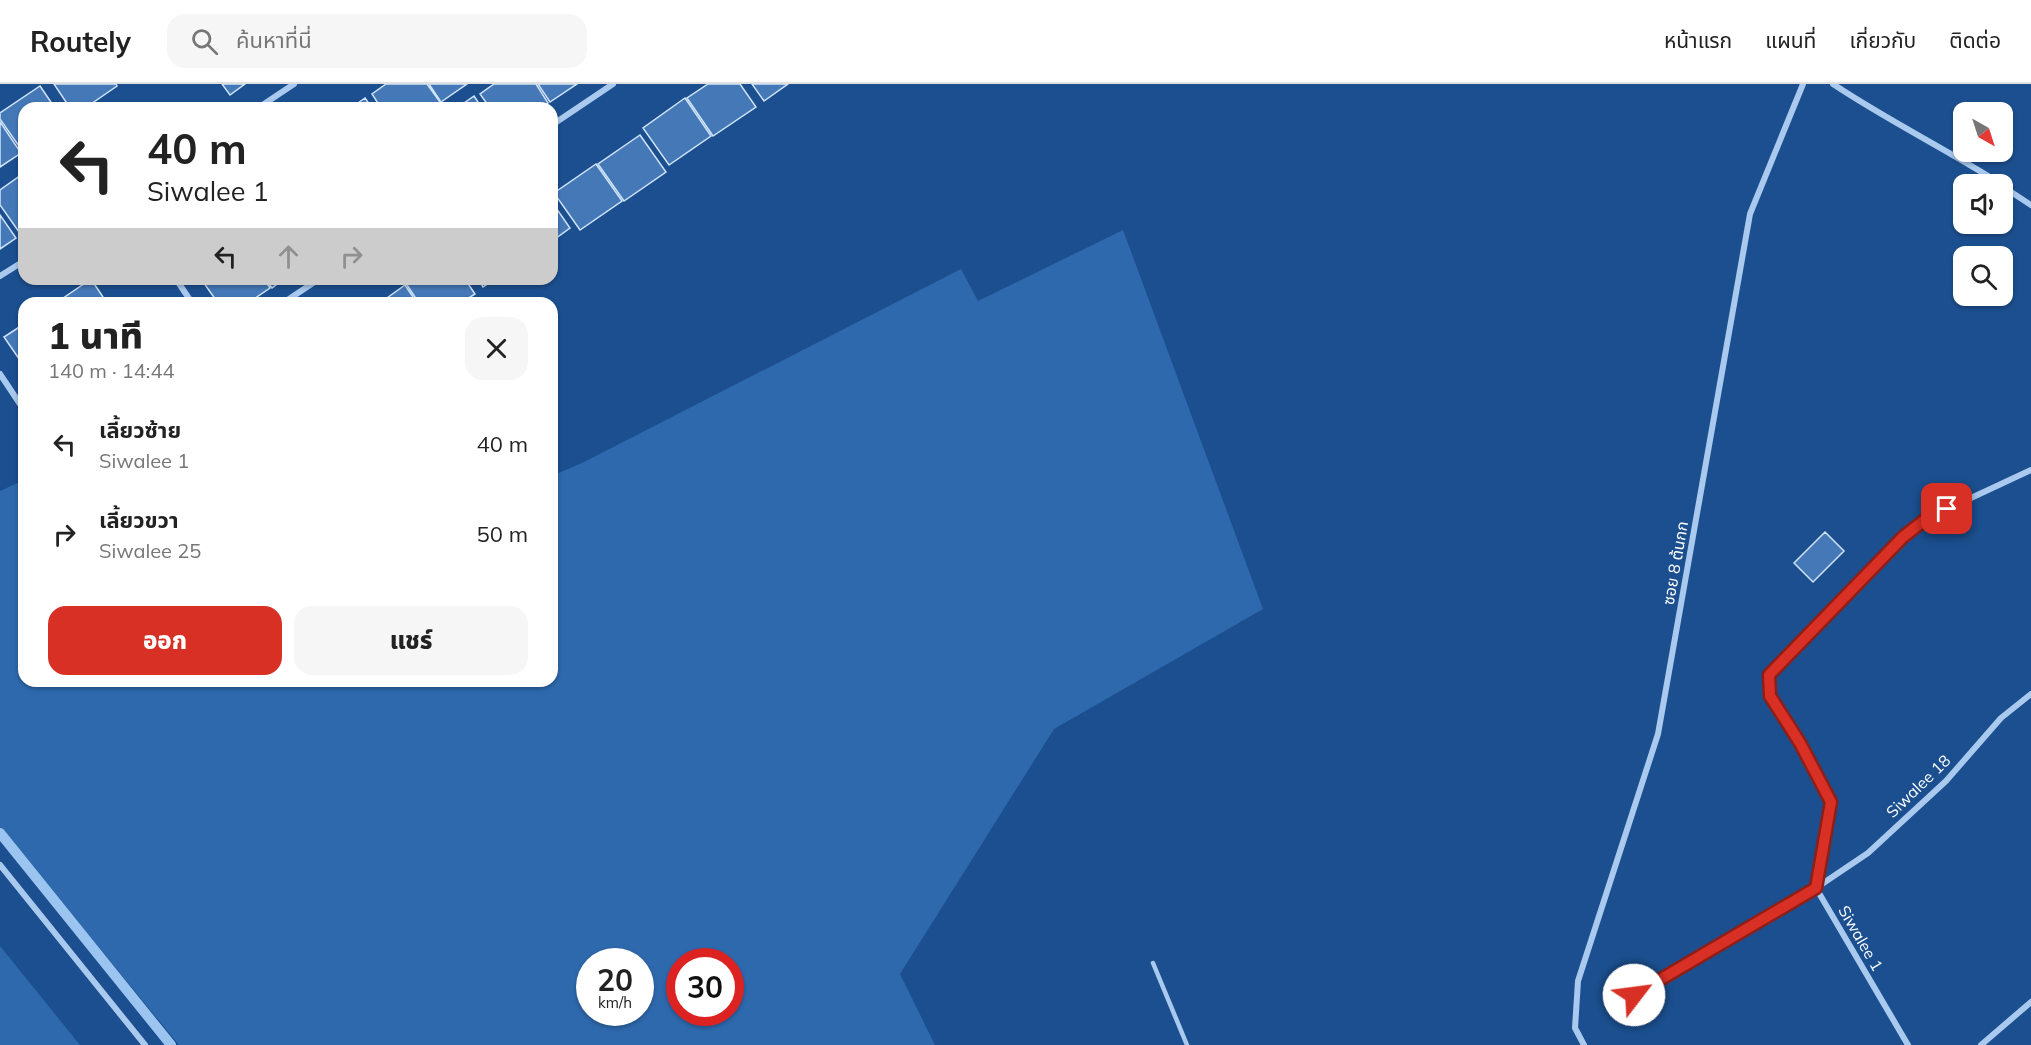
<!DOCTYPE html>
<html lang="th">
<meta charset="utf-8">
<style>
:root{--surface:#fff;--page:#f6f6f6;--text:#222;--muted:#767676;--line:#e0e0e0;--accent:#d93025}
body{margin:0;font-family:Mulish,"Noto Sans Thai",sans-serif;background:var(--page);color:var(--text);height:100vh;display:flex;flex-direction:column;font-size:22px;white-space:nowrap}
*{box-sizing:border-box;margin:0}
p{font-size:20px;color:var(--muted)}
.icon{flex:none;width:33px;height:33px;fill:none;stroke:currentColor;stroke-width:2;stroke-linecap:round;stroke-linejoin:round}
.map{position:relative;flex:1;overflow:hidden}
.drawer{position:absolute;left:18px;top:213px;width:540px;height:390px;display:flex;flex-direction:column;background:var(--surface);border-radius:18px;box-shadow:0 2px 4px #0004}
.drawer>*{flex:none}
.top-card{position:absolute;left:18px;top:18px;width:540px;height:183px;border-radius:18px;box-shadow:0 2px 4px #0004;background:#fff;color:var(--text);overflow:hidden}
.needle{width:39px;rotate:141deg}
.controls{position:absolute;left:1953px;top:18px;display:grid;gap:12px}
.controls a{display:grid;place-items:center;width:60px;height:60px;border-radius:12px;background:var(--surface);box-shadow:0 2px 4px #0004;font-size:30px}
.speed{position:absolute;left:576px;top:864px;display:flex;gap:12px;font-size:30px;font-weight:700;text-align:center}
.speed>*{display:grid;place-content:center;width:78px;height:78px;border-radius:50%;background:var(--surface);box-shadow:0 2px 4px #0004;line-height:1}
.speed small{font-size:15px;font-weight:400}
.speed .limit{border:9px solid #d22;background:#fff;color:#111}
.pin{position:absolute;display:grid;place-items:center;width:51px;height:51px;color:#fff;margin:-26px;border-radius:12px;box-shadow:0 3px 9px #0006}
.me{position:absolute;width:66px;margin:-33px;rotate:60deg;stroke-linejoin:round;filter:drop-shadow(0 0 4px #0008)}
.turn{display:flex;align-items:center;gap:21px;height:126px;padding:0 30px;font-size:27px}
.turn .icon{width:78px;height:78px;stroke-width:2.5}
.turn b{display:block;font-size:42px;line-height:51px}
.lanes{display:flex;align-items:center;height:57px;padding:0 30px;background:#0003;justify-content:center;gap:30px;direction:ltr}
.lanes .off{opacity:.35}
.round{display:grid;place-items:center;flex:none;width:63px;height:63px;border-radius:18px;background:var(--page)}
.summary{display:flex;align-items:center;justify-content:space-between;height:102px;padding:0 30px}
h1{font-size:36px;font-weight:800;line-height:45px}
.primary-button{display:flex;gap:12px;margin-top:auto;padding:12px 30px}
.primary-button a{flex:1;height:69px;border-radius:18px;background:var(--accent);color:#fff;font-size:24px;font-weight:800;line-height:69px;text-align:center}
.primary-button a+a{background:var(--page);color:var(--text)}
ul{padding:0;list-style:none}
li{display:flex;align-items:center;gap:18px;height:90px;padding:0 30px}
li div{flex:1}
li b{display:block;font-size:22px}
li em{font-style:normal}
header{display:flex;align-items:center;gap:36px;box-sizing:border-box;height:84px;padding:0 30px;background:var(--surface);border-bottom:2px solid var(--line)}
header strong{font-size:28px}
nav{display:flex;gap:33px;margin-inline-start:auto;font-size:21px}
.search{width:420px;height:54px;background:var(--page);display:flex;align-items:center;gap:15px;box-sizing:border-box;padding:0 21px;border-radius:18px;color:var(--muted);font-size:22px}
.map>svg:first-child{display:block}
.green{fill:#2e69ad;fill-rule:evenodd}
.lines{fill:none;stroke-linecap:round;stroke-linejoin:round}
.stream{stroke:#9cc4f0;stroke-width:10}
.building{fill:#4478b7;stroke:#cfe3fa;stroke-width:1.5}
.lane{stroke:#a9c9ee;stroke-width:4.5}
.street{stroke:#a9c9ee;stroke-width:6}
.route-casing{stroke:#8d1f18;stroke-width:15}
.route{stroke:#d93025;stroke-width:10}
.labels{text-anchor:middle;dominant-baseline:central;stroke-width:6;stroke-linejoin:round;paint-order:stroke}
.street-label{font-size:16px;fill:#fff;stroke:#1b4f8f}
</style>
<header>
<strong>Routely</strong>
<div class="search"><svg class="icon" aria-label="search" viewBox="0 0 24 24"><circle cx="10" cy="10" r="6"/><path d="M15 15l6 6"/></svg>ค้นหาที่นี่</div>
<nav><a>หน้าแรก</a><a>แผนที่</a><a>เกี่ยวกับ</a><a>ติดต่อ</a></nav>
</header>
<div class="map">
<svg width="2031" height="961" viewBox="0 0 2031 961">
<rect width="100%" height="100%" fill="#1b4f8f"/>
<path class="green" d="M1123,146L1263,525L1054,645L900,890L935,961H179L0,743V407L24,396V597H552V392L584,378L961,185L978,217ZM590,878H640V928H590ZM680,878H730V928H680Z
M0,862L80,961H0Z"/>
<g class="lines">
<path class="stream" d="M0,749L171,961"/>
</g>
<path class="building" d="M54,0H116L117,2L85,24H70Z
M222,0H245L230,11Z
M386,0H427L440,18L431,24H381L372,10Z
M429,0H467L441,18Z
M494,0H536L548,19L540,24H490L480,10Z
M538,0H577L550,18Z
M708,0H740L756,23L713,52L687,14Z
M752,0H788L764,17Z
M40,2L55,24H24L23,68L0,35V29Z
M474,12L482,24H457Z
M365,14L372,24H351Z
M685,14L711,52L669,81L643,44Z
M0,38L21,69L0,83Z
M640,51L666,88L624,117L598,80Z
M596,80L622,117L580,146L554,109Z
M24,89V145L19,148L0,121V106Z
M552,118L570,144L552,157Z
M0,131L16,154L0,165Z
M91,195L107,219H56Z
M201,195H264L270,204L248,219H218Z
M265,195H284L272,204Z
M416,195H465L475,210L461,219H419L407,201Z
M478,195H495L483,203Z
M405,201L417,219H380Z
M24,240V282L4,253Z
M1825,448L1844,467L1813,498L1794,479Z"/>
<g class="lines">
<path class="lane" d="M1153,879L1187,961"/>
<path class="street" d="M1833,0C1887,36 1946,65 2001,100
M258,24L294,0
M552,41L613,0
M2002,102L2031,121
M0,192L24,177
M176,195L192,219
M283,219L319,195
M0,290L24,326
M0,781L145,961
M1634,911L1816,804L1868,769L1946,697L2001,634L2031,610
M1584,961L1575,944L1578,897L1658,650L1750,130L1803,0
M1908,961L1816,804L1831,718L1800,659L1770,612L1769,591L1903,453L1926,435L2031,386
M1981,961L2031,918"/>
</g>
<g class="lines">
<g class="route-casing">
<path id="route" d="M1634,911L1816,804L1831,718L1800,659L1770,612L1769,591L1903,453L1926,435L1947,425"/>
</g>
<use href="#route" class="route"/>
</g>
<g class="labels">
<g class="street-label">
<text transform="translate(1675 479) rotate(-80)">ซอย 8 ต้นกก</text>
<text transform="translate(1918 702) rotate(-44)">Siwalee 18</text>
<text transform="translate(1861 854) rotate(60)">Siwalee 1</text>
</g>
</g>
</svg>
<div class="controls">
<a><svg class="needle" viewBox="-14 -14 28 28"><path d="M0-13l5 13h-10z" fill="#e53935"/><path d="M0 13l5-13h-10z" fill="#767676"/></svg></a>
<a><svg class="icon" aria-label="sound" viewBox="0 0 24 24"><path d="M4 9h4l5-4v14l-5-4H4zM17 9q2 3 0 6"/></svg></a>
<a><svg class="icon" aria-label="search" viewBox="0 0 24 24"><circle cx="10" cy="10" r="6"/><path d="M15 15l6 6"/></svg></a>
</div>
<div class="speed"><div>20<small>km/h</small></div><div class="limit">30</div></div>
<div class="pin" style="left:1947px;top:425px;background:#d93025"><svg class="icon" aria-label="arrive" viewBox="0 0 24 24"><path d="M6 21V4h12l-3 4 3 4H6"/></svg></div>
<svg class="me" style="left:1634px;top:911px" viewBox="-20 -20 40 40"><circle r="19" fill="#fff"/><path d="M0-13L10 11 0 6-10 11z" fill="#d93025"/></svg>
<div class="top-card">
<div class="turn"><svg class="icon" aria-label="left" viewBox="0 0 24 24"><path d="M17 20v-9H6M10 6l-5 5 5 5"/></svg><div><b>40 m</b>Siwalee 1</div></div>
<div class="lanes"><svg class="icon" aria-label="left" viewBox="0 0 24 24"><path d="M17 20v-9H6M10 6l-5 5 5 5"/></svg><svg class="icon off" aria-label="ahead" viewBox="0 0 24 24"><path d="M12 20V5M6 11l6-6 6 6"/></svg><svg class="icon off" aria-label="right" viewBox="0 0 24 24"><path d="M7 20v-9h11M14 6l5 5-5 5"/></svg></div>
</div>
<section class="drawer">
<div class="summary"><div><h1>1 นาที</h1><p>140 m · 14:44</p></div><a class="round"><svg class="icon" aria-label="close" viewBox="0 0 24 24"><path d="M6 6l12 12M18 6L6 18"/></svg></a></div>
<ul>
<li><svg class="icon" aria-label="left" viewBox="0 0 24 24"><path d="M17 20v-9H6M10 6l-5 5 5 5"/></svg><div><b>เลี้ยวซ้าย</b><p>Siwalee 1</p></div><em>40 m</em></li>
<li><svg class="icon" aria-label="right" viewBox="0 0 24 24"><path d="M7 20v-9h11M14 6l5 5-5 5"/></svg><div><b>เลี้ยวขวา</b><p>Siwalee 25</p></div><em>50 m</em></li>
</ul>
<div class="primary-button"><a>ออก</a><a>แชร์</a></div>
</section>
</div>
